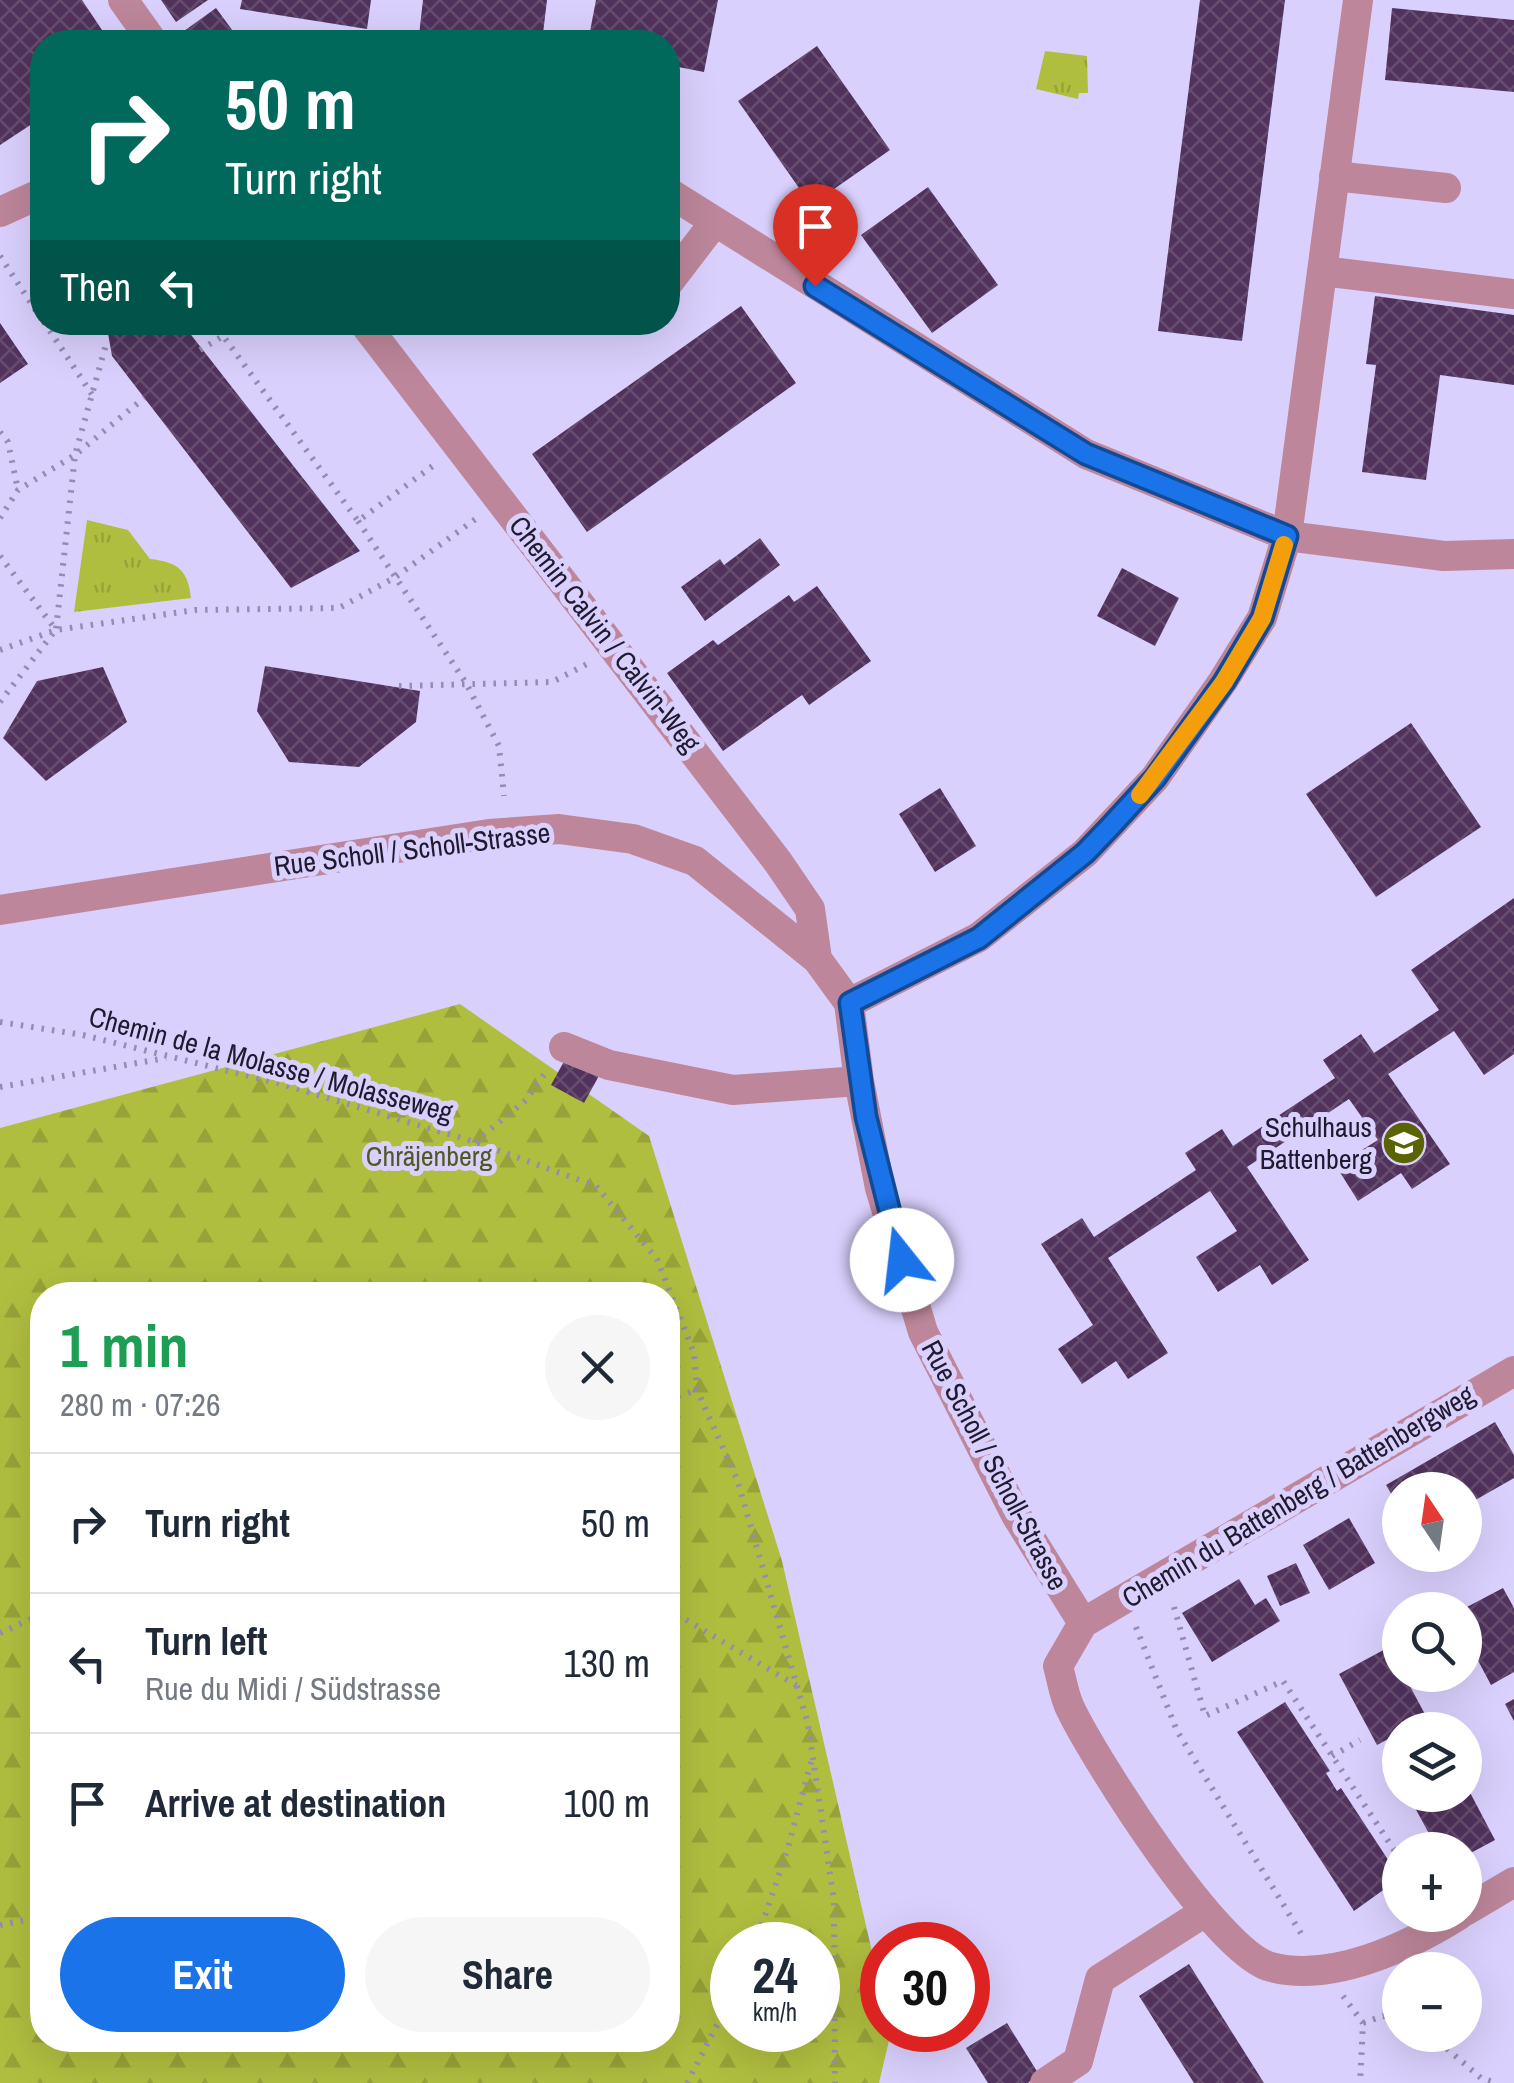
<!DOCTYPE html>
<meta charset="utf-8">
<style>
:root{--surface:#fff;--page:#f6f6f7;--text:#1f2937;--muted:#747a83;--line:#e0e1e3;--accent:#1a73e8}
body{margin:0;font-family:"Archivo Narrow",sans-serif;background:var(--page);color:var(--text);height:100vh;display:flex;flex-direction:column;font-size:38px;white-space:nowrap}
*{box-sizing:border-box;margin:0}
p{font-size:32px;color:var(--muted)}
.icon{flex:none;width:55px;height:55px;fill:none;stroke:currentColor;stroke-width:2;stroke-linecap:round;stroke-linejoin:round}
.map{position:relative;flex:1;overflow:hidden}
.sheet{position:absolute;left:30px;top:1282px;width:650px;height:770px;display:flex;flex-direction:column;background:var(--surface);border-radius:40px;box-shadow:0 10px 40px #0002}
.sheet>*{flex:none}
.top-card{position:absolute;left:30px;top:30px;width:650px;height:305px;border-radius:40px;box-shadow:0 10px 40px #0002;background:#00695c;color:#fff;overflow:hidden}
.needle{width:65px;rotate:347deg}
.fabs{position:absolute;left:1382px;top:1472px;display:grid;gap:20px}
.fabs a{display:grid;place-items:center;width:100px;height:100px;border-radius:50%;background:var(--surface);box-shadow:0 10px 40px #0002;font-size:50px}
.speed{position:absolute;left:710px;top:1922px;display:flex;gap:20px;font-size:50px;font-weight:700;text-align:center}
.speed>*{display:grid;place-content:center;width:130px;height:130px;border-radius:50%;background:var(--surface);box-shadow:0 10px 40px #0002;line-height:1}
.speed small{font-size:25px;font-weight:400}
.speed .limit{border:15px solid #d22;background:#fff;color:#111}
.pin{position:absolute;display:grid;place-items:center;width:85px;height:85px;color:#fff;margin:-102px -42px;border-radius:50% 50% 50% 0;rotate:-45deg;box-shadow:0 0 10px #0007}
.pin .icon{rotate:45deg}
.me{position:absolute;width:110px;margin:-55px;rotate:344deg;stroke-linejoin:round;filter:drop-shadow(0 0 8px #0008)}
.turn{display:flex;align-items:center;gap:35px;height:210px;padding:0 30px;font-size:45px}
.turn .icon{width:130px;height:130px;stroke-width:2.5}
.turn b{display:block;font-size:70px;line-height:85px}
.then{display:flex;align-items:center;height:95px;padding:0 30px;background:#0003;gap:20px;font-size:38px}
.round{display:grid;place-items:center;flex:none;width:105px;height:105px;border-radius:52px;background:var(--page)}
.headline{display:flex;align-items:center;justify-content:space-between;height:170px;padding:0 30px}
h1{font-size:60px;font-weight:800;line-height:75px;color:#1e9e55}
.cta{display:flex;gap:20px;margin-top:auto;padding:20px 30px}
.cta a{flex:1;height:115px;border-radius:60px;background:var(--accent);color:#fff;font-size:40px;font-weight:800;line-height:115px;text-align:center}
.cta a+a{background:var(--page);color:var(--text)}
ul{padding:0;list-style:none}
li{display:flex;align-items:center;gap:30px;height:140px;padding:0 30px;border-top:2px solid var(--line)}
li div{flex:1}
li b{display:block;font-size:38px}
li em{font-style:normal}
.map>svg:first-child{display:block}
.grass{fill:url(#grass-tufts)}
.forest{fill:url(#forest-firs);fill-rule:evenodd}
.building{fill:url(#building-cross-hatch)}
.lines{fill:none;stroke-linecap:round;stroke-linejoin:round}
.path{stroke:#958db1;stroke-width:6;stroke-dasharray:2.5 8;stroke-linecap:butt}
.minor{stroke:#bd869a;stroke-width:30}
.route-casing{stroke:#114b97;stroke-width:25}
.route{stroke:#1a73e8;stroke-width:18}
.slow{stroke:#f59e0b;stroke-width:18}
.labels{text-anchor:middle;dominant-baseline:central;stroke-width:10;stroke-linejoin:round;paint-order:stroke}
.street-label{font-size:28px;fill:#1f1a2e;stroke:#dad0fd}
.poi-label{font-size:28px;fill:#1f1a2e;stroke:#dad0fd;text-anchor:end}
.park-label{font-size:28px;fill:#525822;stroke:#dad0fd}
</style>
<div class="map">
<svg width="1514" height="2083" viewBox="0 0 1514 2083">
<defs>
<pattern id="grass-tufts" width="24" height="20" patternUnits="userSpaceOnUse" patternTransform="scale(2.5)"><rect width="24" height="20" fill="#b0be3f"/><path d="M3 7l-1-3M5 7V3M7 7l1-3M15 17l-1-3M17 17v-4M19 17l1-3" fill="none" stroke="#97a338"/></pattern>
<pattern id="forest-firs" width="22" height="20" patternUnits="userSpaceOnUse" patternTransform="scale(2.5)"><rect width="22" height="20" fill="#b0be3f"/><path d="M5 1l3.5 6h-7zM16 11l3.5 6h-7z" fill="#97a338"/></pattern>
<pattern id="building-cross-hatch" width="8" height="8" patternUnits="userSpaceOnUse" patternTransform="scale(2.5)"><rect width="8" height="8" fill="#50325c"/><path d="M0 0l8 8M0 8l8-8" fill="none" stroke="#664d70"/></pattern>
</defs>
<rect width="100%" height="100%" fill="#dad0fd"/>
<path class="grass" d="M1045,51L1087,56L1088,93H1079L1078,99L1036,89Z
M87,520L128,530L150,559C178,562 188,570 191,598L74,612Z"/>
<path class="forest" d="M460,1004L649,1136L782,1561L882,1995V2030L891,2032L879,2083H0V1128ZM42,1295H668V2040H42ZM732,1945H818V2030H732Z"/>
<path class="building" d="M0,0H82L110,42H42V127L38,120L0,145Z
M161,0H208L176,22Z
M242,0H371L367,29L240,9Z
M423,0H547L542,42H479L419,35Z
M596,0H718L704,72L668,65V42H588Z
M1200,0H1285L1242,341L1158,331Z
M216,8L241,42H193L184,31Z
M1392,8L1514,20V92L1385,80Z
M817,46L890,150L811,205L738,101Z
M928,187L998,285L932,333L861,235Z
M1375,296L1514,315V385L1440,375L1426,480L1362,472L1376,365L1366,364Z
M741,306L796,383L587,532L532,454Z
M106,322H181L360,551L291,588L112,356Z
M0,323L28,364L0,383Z
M760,538L780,565L705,621L681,587L720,559L724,565Z
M1122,568L1179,598L1155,646L1097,616Z
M817,586L871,661L809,705L802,695L723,751L667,673L713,640L718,645L789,595L794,602Z
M265,666L420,691L416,722L359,767L289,762L257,711Z
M103,667L127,722L46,781L3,738L37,681Z
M1411,723L1481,827L1376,897L1306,794Z
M940,788L976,846L935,872L899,814Z
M1514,898V1054L1484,1075L1454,1031L1388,1074L1450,1164L1412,1189L1401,1173L1358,1201L1336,1166L1378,1140L1349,1099L1247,1167L1309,1260L1272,1285L1260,1265L1218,1292L1196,1257L1237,1231L1210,1191L1108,1258L1168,1353L1128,1379L1116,1361L1082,1384L1058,1349L1093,1325L1041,1244L1082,1218L1094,1237L1196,1170L1185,1153L1222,1129L1233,1146L1335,1078L1323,1060L1361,1034L1374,1053L1439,1010L1411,970Z
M567,1056L600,1074L584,1103L551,1085Z
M1495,1422L1514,1455V1478L1465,1506V1490H1400V1509L1386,1485Z
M1349,1518L1375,1563L1329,1590L1303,1545Z
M1296,1563L1310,1593L1280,1606L1267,1576Z
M1239,1579L1255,1605L1266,1598L1280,1621L1212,1662L1182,1613Z
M1503,1588L1514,1608V1672L1491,1685L1465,1636V1608Z
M1389,1647L1427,1718L1377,1745L1339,1674Z
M1514,1699V1721L1505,1704Z
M1285,1702L1330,1771L1326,1773L1337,1791L1341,1788L1400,1878L1354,1911L1237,1732Z
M1465,1783L1495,1840L1465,1856V1850H1438L1408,1795H1465Z
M1189,1964L1264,2083H1194L1139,1996Z
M1007,2023L1038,2073L1028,2083H988L966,2048Z"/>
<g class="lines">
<path class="path" d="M0,256L42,320
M44,322L93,396
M213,322L358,521L434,465
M200,350L223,336
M0,432L8,442L18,490
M0,518L18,490L75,455L144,398
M358,521L466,683L499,746L504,796
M0,556L56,630L75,455L107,341
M0,650L56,630L195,610L339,608L394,578L477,518
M399,686L552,682L589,663
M0,702L54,632
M0,1022L83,1035L281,1084L475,1142L596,1186L657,1259L694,1353L697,1390L737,1479L808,1724L834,1901L835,2083
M0,1087L166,1058
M475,1142L526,1100L546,1072
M668,1399L697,1390
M1174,1607L1205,1716L1283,1681L1400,1859
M668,1609L799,1687
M1136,1627L1177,1731L1305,1940
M0,1633L42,1614
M1332,1756L1360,1740
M0,1925L42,1917
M755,1945L787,1851L811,1762
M1343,1996L1363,2023L1360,2083
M1363,2023L1383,2016L1400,2019
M1431,2035L1481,2078L1497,2083
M687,2083L732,1996"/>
<path class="minor" d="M123,0L153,42
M1334,176L1446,188
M668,192L1086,454L1287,536L1444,556L1514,554
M0,212L42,193
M1322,271L1514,294
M668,283L714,223
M363,322L778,862L810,909L817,959
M0,910L489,834L559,829L633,839L695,861L817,959L849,1003L859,1081L880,1188L923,1332L1016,1515L1083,1623L1058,1666C1062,1680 1064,1697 1071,1710C1097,1763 1218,1954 1271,1967C1332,1983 1408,1947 1459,1915
M849,1003L979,937L1085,853L1155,778L1223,681L1262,618L1287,536L1358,0
M564,1047L609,1065L733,1090L859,1081
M1083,1623L1514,1371
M1465,1911L1514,1882
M1045,2083L1078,2061L1100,1979L1203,1913"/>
</g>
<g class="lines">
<g class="route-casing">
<path id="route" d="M815,286L1086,454L1287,536L1262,618L1224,682L1155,778L1109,828L1085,853L979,938L850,1003L866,1117L902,1260"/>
</g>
<use href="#route" class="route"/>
<path class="slow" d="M1140,795L1224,682L1262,618L1284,545"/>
</g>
<defs>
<g id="school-disc" transform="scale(2.25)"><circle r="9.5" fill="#5b6402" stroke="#dad0fd"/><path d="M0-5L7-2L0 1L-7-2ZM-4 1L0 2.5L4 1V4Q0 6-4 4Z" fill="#fff"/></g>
</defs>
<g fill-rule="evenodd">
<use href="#school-disc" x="1404" y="1143"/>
</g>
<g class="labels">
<g class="street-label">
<text transform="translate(605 634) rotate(52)">Chemin Calvin / Calvin-Weg</text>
<text transform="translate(412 849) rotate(-7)">Rue Scholl / Scholl-Strasse</text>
<text transform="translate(271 1064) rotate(15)">Chemin de la Molasse / Molasseweg</text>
<text transform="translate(995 1465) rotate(62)">Rue Scholl / Scholl-Strasse</text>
<text transform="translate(1298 1496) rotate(-31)">Chemin du Battenberg / Battenbergweg</text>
</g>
<g class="poi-label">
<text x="1372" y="1127">Schulhaus<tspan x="1372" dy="32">Battenberg</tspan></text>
</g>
<g class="park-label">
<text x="429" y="1156">Chräjenberg</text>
</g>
</g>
</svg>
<div class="fabs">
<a><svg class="needle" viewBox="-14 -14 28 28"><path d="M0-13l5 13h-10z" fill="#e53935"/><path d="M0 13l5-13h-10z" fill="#747a83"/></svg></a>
<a><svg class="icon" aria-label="search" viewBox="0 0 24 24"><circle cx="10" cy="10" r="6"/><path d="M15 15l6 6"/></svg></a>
<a><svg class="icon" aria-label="layers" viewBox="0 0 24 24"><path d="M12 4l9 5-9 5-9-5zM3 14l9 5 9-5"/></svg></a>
<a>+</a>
<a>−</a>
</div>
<div class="speed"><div>24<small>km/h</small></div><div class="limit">30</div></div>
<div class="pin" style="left:815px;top:286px;background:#d93025"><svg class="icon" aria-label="arrive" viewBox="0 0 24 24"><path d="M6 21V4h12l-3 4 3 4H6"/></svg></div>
<svg class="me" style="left:902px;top:1260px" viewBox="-20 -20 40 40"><circle r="19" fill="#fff"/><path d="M0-13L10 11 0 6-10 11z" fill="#1a73e8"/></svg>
<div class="top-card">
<div class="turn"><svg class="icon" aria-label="right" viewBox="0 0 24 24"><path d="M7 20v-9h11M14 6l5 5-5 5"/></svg><div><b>50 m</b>Turn right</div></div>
<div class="then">Then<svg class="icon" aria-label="left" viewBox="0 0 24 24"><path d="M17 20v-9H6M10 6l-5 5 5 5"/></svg></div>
</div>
<section class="sheet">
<div class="headline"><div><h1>1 min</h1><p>280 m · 07:26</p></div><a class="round"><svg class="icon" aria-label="close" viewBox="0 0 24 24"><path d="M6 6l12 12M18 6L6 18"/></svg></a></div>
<ul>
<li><svg class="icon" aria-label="right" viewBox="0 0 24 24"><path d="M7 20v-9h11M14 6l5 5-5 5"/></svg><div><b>Turn right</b></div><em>50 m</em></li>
<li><svg class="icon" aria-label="left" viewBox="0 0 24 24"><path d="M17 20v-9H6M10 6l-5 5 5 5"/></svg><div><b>Turn left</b><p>Rue du Midi / Südstrasse</p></div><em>130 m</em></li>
<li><svg class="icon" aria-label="arrive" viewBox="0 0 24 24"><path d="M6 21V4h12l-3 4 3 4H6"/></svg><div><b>Arrive at destination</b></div><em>100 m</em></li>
</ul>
<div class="cta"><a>Exit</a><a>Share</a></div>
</section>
</div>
